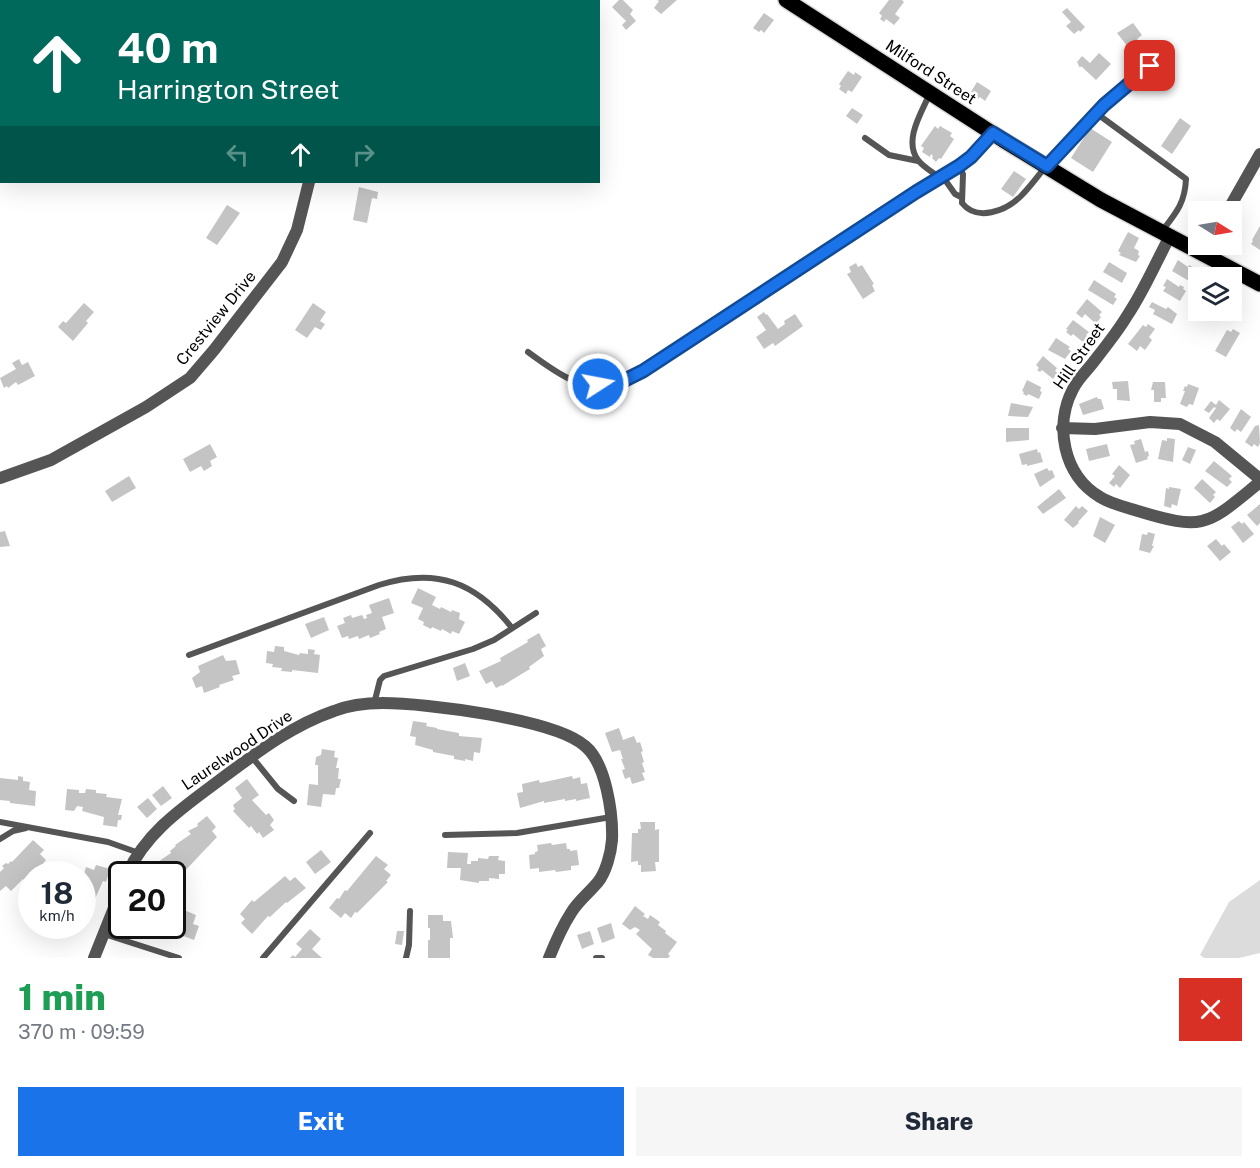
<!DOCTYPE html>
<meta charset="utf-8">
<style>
:root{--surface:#fff;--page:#f6f6f7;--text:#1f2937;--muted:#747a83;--accent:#1a73e8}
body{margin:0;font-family:"Public Sans",sans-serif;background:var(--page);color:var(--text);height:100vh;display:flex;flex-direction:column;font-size:22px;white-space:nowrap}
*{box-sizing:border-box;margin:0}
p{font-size:20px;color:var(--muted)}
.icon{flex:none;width:33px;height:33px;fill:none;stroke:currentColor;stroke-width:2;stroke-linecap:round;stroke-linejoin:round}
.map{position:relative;height:958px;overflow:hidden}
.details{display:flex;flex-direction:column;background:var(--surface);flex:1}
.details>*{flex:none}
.banner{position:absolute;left:0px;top:0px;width:600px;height:183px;box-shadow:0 6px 24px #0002;background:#00695c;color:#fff;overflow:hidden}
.needle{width:39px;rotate:101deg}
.fabs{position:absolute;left:1188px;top:201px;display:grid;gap:12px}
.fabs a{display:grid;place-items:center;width:54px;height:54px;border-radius:0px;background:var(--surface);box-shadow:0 6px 24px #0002;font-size:30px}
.speed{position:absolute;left:18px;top:861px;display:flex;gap:12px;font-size:30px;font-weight:700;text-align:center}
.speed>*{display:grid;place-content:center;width:78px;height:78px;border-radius:50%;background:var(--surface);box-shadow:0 6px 24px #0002;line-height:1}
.speed small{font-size:15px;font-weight:400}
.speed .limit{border:3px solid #111;border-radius:9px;background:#fff;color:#111}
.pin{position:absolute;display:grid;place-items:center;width:51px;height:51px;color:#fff;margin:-26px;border-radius:12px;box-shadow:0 3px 9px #0006}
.me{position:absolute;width:66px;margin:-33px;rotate:79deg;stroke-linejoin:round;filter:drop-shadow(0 0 4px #0008)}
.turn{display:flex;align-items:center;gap:21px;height:126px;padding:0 18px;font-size:27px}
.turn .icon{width:78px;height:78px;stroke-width:2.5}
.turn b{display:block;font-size:42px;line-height:51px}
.lanes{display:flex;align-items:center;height:57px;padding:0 18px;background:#0003;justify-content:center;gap:30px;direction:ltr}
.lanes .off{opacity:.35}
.round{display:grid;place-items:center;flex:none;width:63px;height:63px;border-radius:0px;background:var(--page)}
.headline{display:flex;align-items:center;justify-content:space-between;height:102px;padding:0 18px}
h1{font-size:36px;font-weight:800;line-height:45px;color:#1e9e55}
.cta{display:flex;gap:12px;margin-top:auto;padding:12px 18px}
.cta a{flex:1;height:69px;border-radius:0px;background:var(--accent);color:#fff;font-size:24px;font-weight:800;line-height:69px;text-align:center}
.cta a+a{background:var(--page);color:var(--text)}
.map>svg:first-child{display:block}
.green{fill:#dcdcdc}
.building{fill:#c4c4c4}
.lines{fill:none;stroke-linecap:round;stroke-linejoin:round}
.primary-casing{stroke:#dbdbdb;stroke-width:18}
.lane{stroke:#555;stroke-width:6}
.street{stroke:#555;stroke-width:12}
.primary{stroke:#000;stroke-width:15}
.route-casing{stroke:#114b97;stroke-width:15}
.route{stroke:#1a73e8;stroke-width:10}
.labels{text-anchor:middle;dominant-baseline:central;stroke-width:5;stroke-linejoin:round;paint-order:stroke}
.street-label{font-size:16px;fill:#000;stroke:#fff}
</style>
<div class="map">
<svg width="1260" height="958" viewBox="0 0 1260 958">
<rect width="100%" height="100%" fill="#fff"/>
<path class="green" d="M1260,880V953L1239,958H1204L1200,955L1229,902Z"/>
<path class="building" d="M619,0H623L633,10L630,14L636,21L626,30L622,25L626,21L612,7Z
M657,0H677L661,14L654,8L659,1Z
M889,0H902L904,2L895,14L900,18L894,25L886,19L884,22L880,19L882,16L879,13Z
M1067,8L1085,27L1080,32L1079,30L1074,34L1066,26L1071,22L1062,12Z
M764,13L774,20L764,33L761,30L759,32L753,28Z
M1133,23L1142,35L1137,39L1140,43L1134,48L1131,44L1128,47L1117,33Z
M1099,53L1111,64L1096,80L1081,66L1080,68L1077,62L1082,56L1090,63Z
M848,71L854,75L855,72L862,77L852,92L848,90L846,94L839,89L841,86L839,84Z
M977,82L991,91L985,101L980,97L978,99L971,92Z
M852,108L863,115L857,124L846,116Z
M1180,118L1191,126L1172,154L1161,146Z
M935,126L938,129L940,126L952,133L950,136L954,139L941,159L939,158L936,162L932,158L933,156L931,154L930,157L922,152L924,148L921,146Z
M1090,128L1112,142L1093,172L1071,158Z
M1014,171L1026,179L1013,197L1001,189Z
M359,187L378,192L377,199L372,198L367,223L353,220Z
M227,205L240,213L217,245L206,238Z
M1260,226V250L1251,244L1253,241L1252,240Z
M1128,232L1139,238L1134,248L1139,251L1138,255L1140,256L1136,262L1119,255L1121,253L1118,251Z
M1178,260L1188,267L1189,265L1193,267L1191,269L1195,271L1189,281L1172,271Z
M1109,262L1127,273L1122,283L1103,272Z
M856,263L858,267L862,265L874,284L872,285L875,291L863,299L847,274L851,272L849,267Z
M1167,279L1179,287L1180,285L1184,287L1183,289L1186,291L1180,301L1163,291L1166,287L1163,286Z
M1094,280L1116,294L1114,297L1117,299L1113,305L1088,290Z
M1087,299L1102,312L1099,315L1101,317L1096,324L1085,314L1082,318L1076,313Z
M1152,302L1166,309L1168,307L1177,314L1172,324L1153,314L1155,310L1149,307Z
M84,303L94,312L86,321L88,323L73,341L58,327L63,321L66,323Z
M313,303L326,312L320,321L325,324L321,330L315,327L307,338L295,330Z
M764,312L766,315L767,314L778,329L785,324L784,321L795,314L803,326L775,346L773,343L764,349L756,337L766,330L757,317Z
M1073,320L1089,332L1086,335L1089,337L1084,343L1073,334L1071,336L1066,332L1068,330L1066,329Z
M1148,324L1155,329L1149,337L1152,340L1145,350L1140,346L1137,351L1128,344L1143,325L1146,327Z
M1233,329L1240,333L1226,357L1215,351L1227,330L1231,332Z
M1056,338L1070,347L1068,349L1071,351L1065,359L1048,350Z
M1043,356L1057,368L1055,371L1058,373L1053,379L1042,370L1040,372L1037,370L1039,368L1036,365Z
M19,359L22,365L28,362L35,376L18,385L16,382L8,388L7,386L4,388L0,378L16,369L12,363Z
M1027,380L1041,387L1040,391L1042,392L1039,399L1028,394L1027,396L1023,394L1024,392L1022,391Z
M1128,381L1130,401L1117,400V389H1113L1112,382Z
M1153,382H1165L1166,398H1161V402H1154V390H1151Z
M1188,384L1199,388L1193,405L1189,404L1187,407L1180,404L1185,391H1183L1185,386L1187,387Z
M1097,397L1098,399H1101L1104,409L1083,415L1079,404Z
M1219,400L1230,409L1220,421L1217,419L1214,423L1209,418L1216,408L1214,407L1209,413L1204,410L1211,401L1216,405Z
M1011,403L1033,407L1028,417L1008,416Z
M1241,409L1251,417L1241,432L1237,429L1235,432L1230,428Z
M1259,425L1260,443L1258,447L1254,444L1252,447L1245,442L1255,426Z
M1006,428H1029V440L1006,442Z
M1167,438L1175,439L1173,462L1158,459L1162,440L1167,441Z
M1141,439L1145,452L1148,451L1149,456L1147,457L1148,459L1136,463L1130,445L1135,444L1134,441Z
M210,444L217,457L210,461L212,466L204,471L201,466L190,472L183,459Z
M1107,444L1110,456L1089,461L1086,449Z
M1188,447L1196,450L1190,464L1182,460Z
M1037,449L1038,453L1040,452L1043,462L1027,466V464L1022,465L1019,454Z
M1214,461L1232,476L1229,479L1232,482L1227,487L1205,471Z
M1119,465L1130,475L1120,488L1116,484L1114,487L1109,483L1115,476L1112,474Z
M1047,468L1049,471L1052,470L1055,477L1040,487L1034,474Z
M129,476L136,488L112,502L105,491Z
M1202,479L1216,492L1213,495L1215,497L1210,503L1194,488Z
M1169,487L1181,489L1177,506L1172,504L1171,508L1164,506L1166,488L1169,489Z
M1059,489L1066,498L1043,514L1037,507Z
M1260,504V523L1257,526L1247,515Z
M1076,506L1079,509L1082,506L1088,511L1078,522L1079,523L1073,528L1064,520Z
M1100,517L1115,525L1105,543L1093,536Z
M1239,521L1242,524L1244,522L1254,534L1243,543L1231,527Z
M5,531L10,546L0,547V532Z
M1148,532L1155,534L1152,546H1154L1150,553L1139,550L1142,534L1147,535Z
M1216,539L1222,546L1224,544L1231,552L1220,561L1207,546Z
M418,588L436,597L432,605L440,609L441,607L451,612L452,610L460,613L459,619L465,622L459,634L452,631L451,634L442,629L441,631L432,627L431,629L423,625L424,622L418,619L423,608L411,603Z
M389,598L394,613L382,617L386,629L379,632L380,634L370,638L369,635L359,639L358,636L349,639L348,636L342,638L337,626L345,623L343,618L351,615L352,618L362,615L364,619L367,618L366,615L372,613L369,605Z
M324,617L329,630L311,638L305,624Z
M539,633L546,646L541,649L544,656L529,667L530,669L502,686V685L496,688L492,681L486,684L479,671L501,661L500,658L528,642L527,640Z
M275,646L284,647V651L299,655L300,653L308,654V649L315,650L314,654L320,655L318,673L292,670V672L281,671L282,668L272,667L273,664L266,663L267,651L274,652Z
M223,655L226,661L236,660L240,674L232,676L234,680L219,685L220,687L204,693L202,686L196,688L192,678L200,672L198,666Z
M465,663L470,676L457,681L453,668Z
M413,721L427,723L426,726L437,728V729L459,733V736L482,738L480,753L474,752L473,761L465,759V761L454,759V756L433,752V750L415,745L416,737L410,736Z
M619,728L623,740L634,736L637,743L640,742L643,751L641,752L644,762L642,763L645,772L642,773L645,780L632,784L630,777L625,779L622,770L625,769L621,759H623L620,750L612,752L605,733Z
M322,749L335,751L334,757L338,758L336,768H339L338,779H341L339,788H336L335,795L323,794L321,807L307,805L309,784L318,785V765H315L316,757L321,755Z
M18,776L23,777V781L30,782L29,790L36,791L35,806L10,803V801L0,800V778L18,780Z
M572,776L573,779L580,777L581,784L587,783L590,798L576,801V799L565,801V799L544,803V801L520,808L517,793L523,792L522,784L539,780L540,783Z
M247,779L259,795L252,800L266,815L269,813L274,820L270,825L274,830L263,838L259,832L257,834L251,826L249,828L233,811L235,809L233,805L242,798L235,788Z
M163,786L172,798L161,806L152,795Z
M67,789L79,790V793H85L86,789L96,790V793L107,794L106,797L122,799L118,815H122L121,820H118L117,827L103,825L104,817L82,811L83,807L77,806L74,811L65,810Z
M148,798L157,809L147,818L137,807Z
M207,816L216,827L212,831L217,837L181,875L180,873L174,878L169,872L164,874L155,864L171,853L170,851L176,846L175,845L191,834L188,831L198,826L197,824Z
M640,822H655V830L659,829V862H655L656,871L641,872V865H638V861L631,862L632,833H638V829H641Z
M33,840L44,850L40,854L46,860L41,866L42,867L35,874L32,873L24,880L23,879L11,891L6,886L0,891V872L4,868L2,866L6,863L8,864L11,861L12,862Z
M551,843L552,845L566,843L567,849H570V851L577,850L579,865L571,866V870L556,872L555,870L539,872V868L530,869L529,855L535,854V852L538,851L537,845Z
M321,850L331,862L315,874L306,862Z
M448,852L468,853L467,864H471V861H478V858L488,859L489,856H499L498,860L505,861V874H499V879L489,878V881H479V883L460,880L461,868H447Z
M376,856L388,865L384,869L391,875L386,881L388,882L357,913L355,912L351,918L345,913L341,918L329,908L337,898L339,899L345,890L347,891Z
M96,865L110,869L106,882L103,881L94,901L90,900L82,927V873L84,874L86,867L94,870Z
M285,876L290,881L295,877L306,888L287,903L286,902L270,917L268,916L252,934L241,923L245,919L240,914L252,900L254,902Z
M172,905L196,915L193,924L199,926L194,940L181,935L182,933L162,926H172Z
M635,906L645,914L643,916L648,919L650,915L660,922L658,925L666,931L665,933L677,942L668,954L670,956L668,958H653L648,955L652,949L636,934L640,930L635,927L630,930L622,924Z
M428,915H443V921H451L453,938H450V958H428V940H430V928H428Z
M611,923L615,938L602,943L597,928Z
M310,929L321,939L312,949L322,958H290L293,955L295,957L302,949L296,944Z
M397,931H404L402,945L395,944Z
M590,931L594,944L582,949L577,935Z"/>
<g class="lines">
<g class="primary-casing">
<path id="primary" d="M786,0L1003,140L1101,200L1260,284"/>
</g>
<path class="lane" d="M930,93C922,112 903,140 918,160C923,167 934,173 940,178
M1096,113L1186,179C1185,203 1176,213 1162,231
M865,138L889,155L918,161
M959,166L963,174L962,203C977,222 1006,211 1021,196C1030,187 1038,176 1046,166
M943,177L955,194L961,197
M528,352C542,362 556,373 572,380C606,395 642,371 669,353
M189,655L379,585C436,567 476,582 512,628
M374,704L380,680L384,676L473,649L494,640L536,613
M252,757L278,789L294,801
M0,822L108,842L139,853
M445,835L517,833L611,817
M0,839L13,831L26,828
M104,934L179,958
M263,958L370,833
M406,958L409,945L410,911
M596,958H602"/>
<path class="street" d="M0,16H2
M1047,166L1104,105L1150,66
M1227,212L1260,154
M1170,236C1156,262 1144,291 1127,316C1118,331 1106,346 1095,360C1088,370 1078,378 1073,389C1054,425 1063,475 1100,497C1111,504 1126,507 1138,511C1206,532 1208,524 1260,482
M669,353L916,192L959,166L971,157L993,133
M1062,428L1095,429L1150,422L1180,424L1215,442L1260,479
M0,478L51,460L146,407L190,378L214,350L282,262L297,230L309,182
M127,874C148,829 187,805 225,776C259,751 293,725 334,711C349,705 366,703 383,703C425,703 555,719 585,746C606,763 613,814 612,840C611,853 606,872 598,882C589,893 578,901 571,913C562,927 555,943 549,958
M94,958L122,888"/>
<use href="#primary" class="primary"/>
</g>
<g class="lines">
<g class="route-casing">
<path id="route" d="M598,384L625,380L643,371L916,192L959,166L971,157L993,133L1047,166L1104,105L1150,66"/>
</g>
<use href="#route" class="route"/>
</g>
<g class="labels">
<g class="street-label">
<text transform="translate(931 72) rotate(33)">Milford Street</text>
<text transform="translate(216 318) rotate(-51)">Crestview Drive</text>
<text transform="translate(1079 356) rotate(-55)">Hill Street</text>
<text transform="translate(237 750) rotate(-34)">Laurelwood Drive</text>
</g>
</g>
</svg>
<div class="fabs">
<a><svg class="needle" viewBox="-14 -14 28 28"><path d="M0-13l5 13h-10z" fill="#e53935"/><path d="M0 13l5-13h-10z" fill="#747a83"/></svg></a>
<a><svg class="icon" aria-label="layers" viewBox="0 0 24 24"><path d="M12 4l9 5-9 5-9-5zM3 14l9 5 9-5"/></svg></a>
</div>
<div class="speed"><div>18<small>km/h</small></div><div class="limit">20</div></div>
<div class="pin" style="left:1150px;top:66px;background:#d93025"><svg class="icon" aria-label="arrive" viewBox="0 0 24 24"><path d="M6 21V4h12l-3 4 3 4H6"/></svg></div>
<svg class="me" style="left:598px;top:384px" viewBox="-20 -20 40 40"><circle r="17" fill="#1a73e8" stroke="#fff" stroke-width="3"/><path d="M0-11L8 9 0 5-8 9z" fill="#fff"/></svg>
<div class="banner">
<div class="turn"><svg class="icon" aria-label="ahead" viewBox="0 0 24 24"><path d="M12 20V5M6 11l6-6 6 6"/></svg><div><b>40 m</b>Harrington Street</div></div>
<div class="lanes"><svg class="icon off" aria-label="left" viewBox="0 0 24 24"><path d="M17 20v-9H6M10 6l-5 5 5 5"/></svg><svg class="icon" aria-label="ahead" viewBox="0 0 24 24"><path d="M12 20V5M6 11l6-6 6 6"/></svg><svg class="icon off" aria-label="right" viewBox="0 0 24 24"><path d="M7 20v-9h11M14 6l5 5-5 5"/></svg></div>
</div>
</div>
<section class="details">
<div class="headline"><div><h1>1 min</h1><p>370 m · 09:59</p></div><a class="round" style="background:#d93025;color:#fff"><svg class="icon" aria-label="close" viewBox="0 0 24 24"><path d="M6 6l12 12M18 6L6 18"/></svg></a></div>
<div class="cta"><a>Exit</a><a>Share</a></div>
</section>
